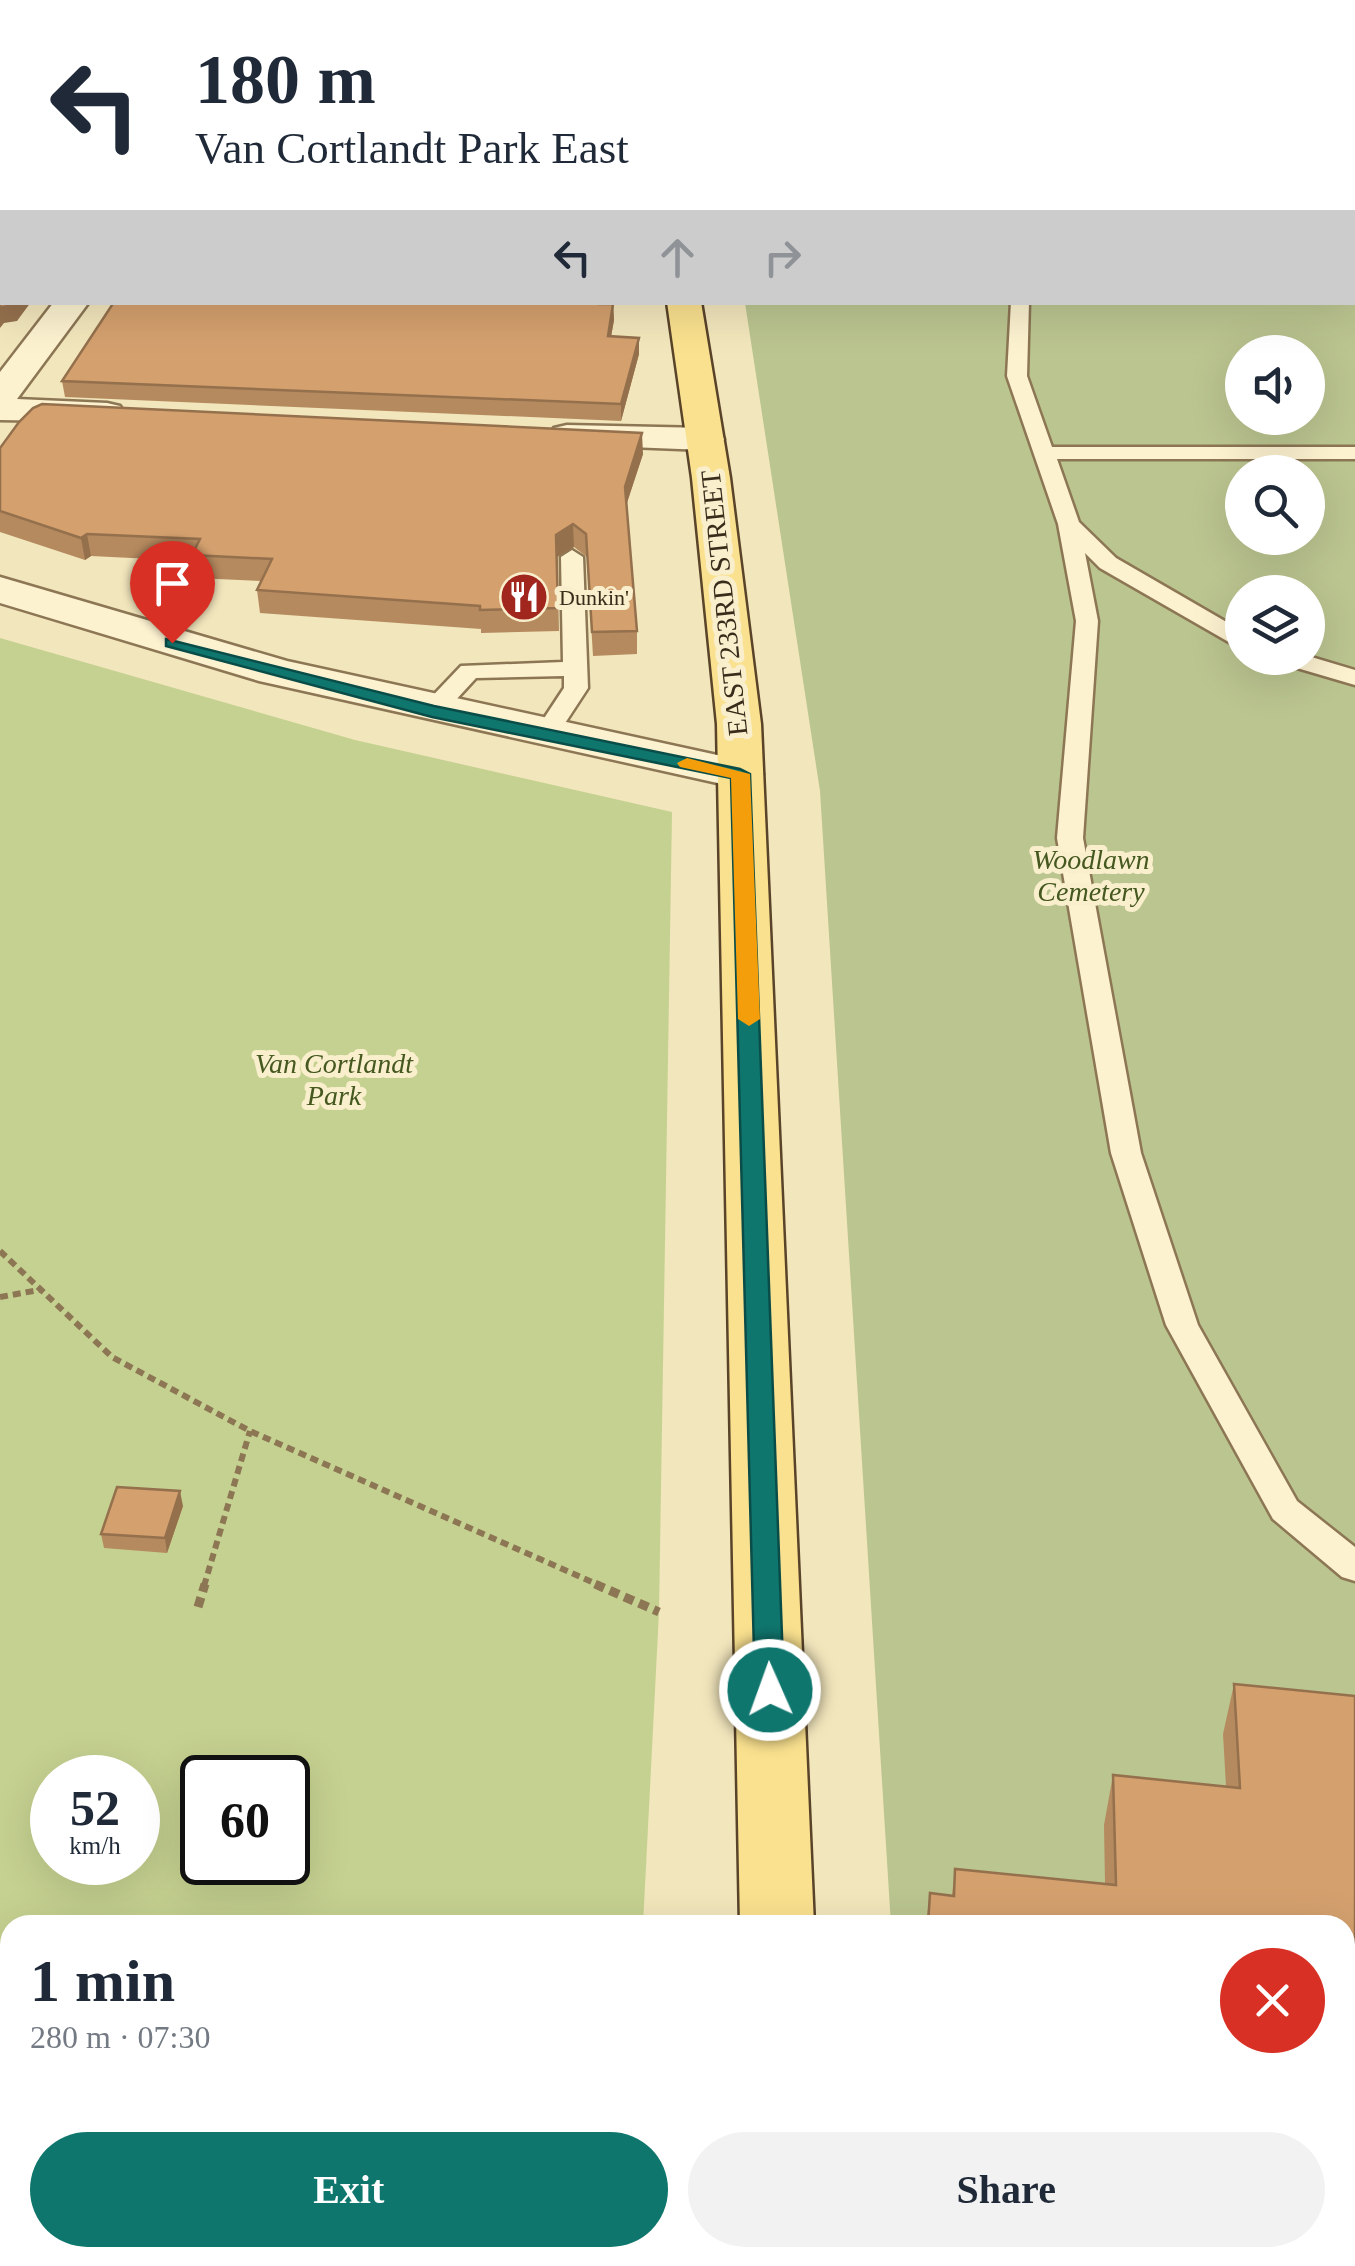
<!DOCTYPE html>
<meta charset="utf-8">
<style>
:root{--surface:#fff;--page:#f2f2f3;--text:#1f2937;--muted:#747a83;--accent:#0f766e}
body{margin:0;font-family:"Times New Roman",serif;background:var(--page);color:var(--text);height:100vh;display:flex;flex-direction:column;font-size:38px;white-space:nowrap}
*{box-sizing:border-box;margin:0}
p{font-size:32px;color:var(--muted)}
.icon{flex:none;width:55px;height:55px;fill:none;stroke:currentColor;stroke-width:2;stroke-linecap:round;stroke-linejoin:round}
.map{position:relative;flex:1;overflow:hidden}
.side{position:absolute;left:0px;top:1915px;width:1355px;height:352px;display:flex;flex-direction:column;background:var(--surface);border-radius:30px 30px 0 0;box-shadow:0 10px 40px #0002}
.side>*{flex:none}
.banner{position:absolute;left:0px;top:0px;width:1355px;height:305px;box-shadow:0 10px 40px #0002;background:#fff;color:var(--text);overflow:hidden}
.tools{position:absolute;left:1225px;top:335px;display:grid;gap:20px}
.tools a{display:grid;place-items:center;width:100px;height:100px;border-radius:50%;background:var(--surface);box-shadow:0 10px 40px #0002;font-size:50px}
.speed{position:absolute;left:30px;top:1755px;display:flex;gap:20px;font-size:50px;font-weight:700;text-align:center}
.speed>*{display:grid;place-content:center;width:130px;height:130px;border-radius:50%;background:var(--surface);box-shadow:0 10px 40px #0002;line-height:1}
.speed small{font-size:25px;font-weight:400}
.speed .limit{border:5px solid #111;border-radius:15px;background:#fff;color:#111}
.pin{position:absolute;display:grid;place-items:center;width:85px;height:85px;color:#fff;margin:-102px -42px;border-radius:50% 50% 50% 0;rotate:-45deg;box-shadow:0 0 10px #0007}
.pin .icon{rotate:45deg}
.me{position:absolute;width:110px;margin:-55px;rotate:358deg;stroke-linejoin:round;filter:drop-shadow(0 0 8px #0008)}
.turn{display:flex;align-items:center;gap:35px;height:210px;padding:0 30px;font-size:45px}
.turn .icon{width:130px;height:130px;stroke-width:2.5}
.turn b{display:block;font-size:70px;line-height:85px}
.lanes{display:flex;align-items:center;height:95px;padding:0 30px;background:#0003;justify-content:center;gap:50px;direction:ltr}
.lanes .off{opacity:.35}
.round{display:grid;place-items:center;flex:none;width:105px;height:105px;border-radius:52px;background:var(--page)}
.summary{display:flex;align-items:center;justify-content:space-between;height:170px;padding:0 30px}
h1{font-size:60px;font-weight:600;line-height:75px}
.button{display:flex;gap:20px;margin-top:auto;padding:20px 30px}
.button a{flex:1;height:115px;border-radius:60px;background:var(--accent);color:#fff;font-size:40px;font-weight:600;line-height:115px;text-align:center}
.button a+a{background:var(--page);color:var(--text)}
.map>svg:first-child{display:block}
.green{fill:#c5d190;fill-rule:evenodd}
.cemetery{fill:#bbc590;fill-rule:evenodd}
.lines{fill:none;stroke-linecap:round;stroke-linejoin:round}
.service-casing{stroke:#8c7654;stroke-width:5}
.minor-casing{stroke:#8c7654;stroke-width:5}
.tertiary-casing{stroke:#8c7654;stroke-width:5}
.secondary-casing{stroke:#6d5637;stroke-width:5}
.primary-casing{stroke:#594329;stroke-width:5}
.path-far1{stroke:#8c7654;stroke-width:6;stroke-dasharray:8 5;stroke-linecap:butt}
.path{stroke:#8c7654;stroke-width:9;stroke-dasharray:10 6;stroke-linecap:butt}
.service{fill:#fcf2d0;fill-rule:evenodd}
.minor{fill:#fcf2d0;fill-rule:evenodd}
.tertiary{fill:#fcf2d0;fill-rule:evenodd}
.secondary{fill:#fcf2d0;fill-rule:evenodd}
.primary{fill:#fae18f;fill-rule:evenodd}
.wall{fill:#b68a5f}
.shaded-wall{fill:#94704d}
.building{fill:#d4a06e;stroke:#94704d;stroke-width:2.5}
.route{fill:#0f766e;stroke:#0a4d48;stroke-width:2.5}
.slow{fill:#f59e0b}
.labels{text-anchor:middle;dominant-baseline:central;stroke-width:10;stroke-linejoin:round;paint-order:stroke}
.far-poi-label{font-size:22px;fill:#392c1a;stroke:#f9efcd;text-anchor:start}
.street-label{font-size:28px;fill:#392c1a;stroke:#f9efcd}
.park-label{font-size:28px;font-style:italic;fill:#45581f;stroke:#f9efcd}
</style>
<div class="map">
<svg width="1355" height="2266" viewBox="0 0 1355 2266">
<rect width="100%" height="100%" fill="#f2e6bc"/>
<path class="green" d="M0,638L355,740L672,812L659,1612L643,1925H10V2258H627L626,2266H0ZM52,1778H138V1862H52ZM202,1778H288V1862H202Z"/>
<path class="cemetery" d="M607,0H1355V2266L940,2263L939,2258H1345V1925H891L820,791L745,303L1352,302V2ZM1242,352H1308V418H1242ZM1242,472H1308V538H1242ZM1242,592H1308V658H1242Z"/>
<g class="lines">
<g class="service-casing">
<path id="service" d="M785,0H803L804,2H787Z
M1352,111H1355V121H1352Z
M1352,209H1355V219H1352Z
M1011,302H1029L1027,376L1052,447H1355V459H1057L1079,522L1116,558L1242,631V647L1234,645L1100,568L1085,553L1098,621L1083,838L1141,1153L1198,1325L1297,1501L1355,1547V1581L1342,1577L1273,1519L1166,1325L1111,1153L1057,838L1076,621L1058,524L1007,376Z
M572,550L583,557L588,688L554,740L545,742L533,735L564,688V676L476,678L441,716H423L420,711L423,706L461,666L563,662L561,557Z
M1308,656L1355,670V685L1280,663L1276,658Z"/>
</g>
<g class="minor-casing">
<path id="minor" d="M54,302H89L17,399L107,403L120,406L125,414L120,422L0,420V372Z
M567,425L705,428L718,431L724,439L718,447L705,450L554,444L548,436L554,428Z"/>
</g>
<g class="tertiary-casing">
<path id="tertiary" d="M0,577L287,661L740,760L756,764L763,774L756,784L740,788L259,681L0,603Z"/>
</g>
<g class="secondary-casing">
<path id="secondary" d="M0,2145L10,2147V2225L0,2223Z
M272,2258H379L383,2266H276Z"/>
</g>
<g class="primary-casing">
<path id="primary" d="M545,0H571L572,2H546Z
M667,302H701L730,478L761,724L814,1925H740L717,724L692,478Z
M575,2258H665L661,2266H571Z
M747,2258H830L832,2266H748Z"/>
</g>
<path class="path-far1" d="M0,1251L112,1357L250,1431L601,1586
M0,1297L39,1290
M204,1586L250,1431"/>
<path class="path" d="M595,1584L659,1612
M198,1607L205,1584
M0,2062L10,2068"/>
<use href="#service" class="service"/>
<use href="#minor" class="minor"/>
<use href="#tertiary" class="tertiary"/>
<use href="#secondary" class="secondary"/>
<use href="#primary" class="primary"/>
</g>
<path class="wall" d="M114,302H606V304H613L614,320L611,337L639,354L621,421L65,397L62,381Z
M0,448L643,454L626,505L637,631V654L593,656L587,557L574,547L557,557L559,631L481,633V629L260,613L257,590L262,581L195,578L192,561L91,556L85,560L0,532Z
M183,1506L167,1553L104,1548L101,1534Z
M1234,1684L1355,1696V2266H1087V2258H1345V1925H926L930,1893L952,1895L955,1869L1105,1884L1104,1825L1113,1775L1226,1786L1223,1734Z"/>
<path class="shaded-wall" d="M16,302H31L17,321L4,323L0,328V309Z
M613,304L614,320L608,353V336Z
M639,338V354L621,421V404Z
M642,433L643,454L625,509V487Z
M573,524L574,547L557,557L559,631L556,535Z
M87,534L91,556L85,560L81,538Z
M180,1491L183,1506L167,1553L165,1538Z"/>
<path class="building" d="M0,0H523L524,2H2V225L0,223Z
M2,238V302H16L14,305L2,307L0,309V247L2,248Z
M114,302H601L600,304H613L608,336L639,338L621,404L62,381Z
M42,404L642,433L625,487L637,631L592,632L586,534L573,524L556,535L558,608L480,610V606L257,590L272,559L192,555L200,539L87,534L81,538L0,511V448L19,422L33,408Z
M117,1487L180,1491L165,1538L101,1534Z
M1234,1684L1355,1696V2266H1189L1188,2258H1345V1925H928L930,1893L954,1896L955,1869L1116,1885L1113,1775L1240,1788Z"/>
<path class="route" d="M166,639L434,706L740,769L750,774L784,1690L780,1698H759L755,1690L731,778L432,717L166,646Z"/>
<path class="slow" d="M687,758L750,774L760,1019L749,1026L738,1019L731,778L680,767L677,763Z"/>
<defs>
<g id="restaurant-disc" transform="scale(2.5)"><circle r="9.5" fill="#a1261e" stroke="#f9efcd"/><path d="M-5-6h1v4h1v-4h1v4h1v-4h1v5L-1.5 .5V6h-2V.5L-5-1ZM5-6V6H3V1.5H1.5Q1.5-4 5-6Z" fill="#fff"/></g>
</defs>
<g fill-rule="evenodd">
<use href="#restaurant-disc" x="524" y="597"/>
</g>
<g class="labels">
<g class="far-poi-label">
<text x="559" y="597">Dunkin'</text>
</g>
<g class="street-label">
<text transform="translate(724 603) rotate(-96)">EAST 233RD STREET</text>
</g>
<g class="park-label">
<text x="1091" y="859">Woodlawn<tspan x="1091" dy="32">Cemetery</tspan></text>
<text x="334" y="1063">Van Cortlandt<tspan x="334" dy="32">Park</tspan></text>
</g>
</g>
</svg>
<div class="tools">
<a><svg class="icon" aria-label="sound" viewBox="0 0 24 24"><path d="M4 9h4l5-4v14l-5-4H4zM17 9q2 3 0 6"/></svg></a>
<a><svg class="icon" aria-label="search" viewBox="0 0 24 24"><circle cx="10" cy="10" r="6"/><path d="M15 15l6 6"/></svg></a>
<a><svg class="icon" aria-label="layers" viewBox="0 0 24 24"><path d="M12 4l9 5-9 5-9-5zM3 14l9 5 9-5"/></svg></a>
</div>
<div class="speed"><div>52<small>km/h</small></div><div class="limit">60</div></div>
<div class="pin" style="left:172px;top:643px;background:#d93025"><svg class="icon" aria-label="arrive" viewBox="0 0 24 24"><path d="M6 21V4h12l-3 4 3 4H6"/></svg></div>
<svg class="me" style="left:770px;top:1690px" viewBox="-20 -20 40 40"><circle r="17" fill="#0f766e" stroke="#fff" stroke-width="3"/><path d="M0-11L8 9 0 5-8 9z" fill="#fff"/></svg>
<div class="banner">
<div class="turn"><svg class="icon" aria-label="left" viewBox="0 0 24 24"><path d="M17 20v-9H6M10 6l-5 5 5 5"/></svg><div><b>180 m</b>Van Cortlandt Park East</div></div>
<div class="lanes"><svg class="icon" aria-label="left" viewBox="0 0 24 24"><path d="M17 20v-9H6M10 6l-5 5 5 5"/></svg><svg class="icon off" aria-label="ahead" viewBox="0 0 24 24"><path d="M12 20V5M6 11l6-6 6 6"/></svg><svg class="icon off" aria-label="right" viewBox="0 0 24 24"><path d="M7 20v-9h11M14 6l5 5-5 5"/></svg></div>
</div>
<section class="side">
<div class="summary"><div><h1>1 min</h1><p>280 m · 07:30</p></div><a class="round" style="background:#d93025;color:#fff"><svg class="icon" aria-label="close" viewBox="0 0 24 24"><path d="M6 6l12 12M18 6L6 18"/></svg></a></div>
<div class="button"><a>Exit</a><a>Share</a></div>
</section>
</div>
